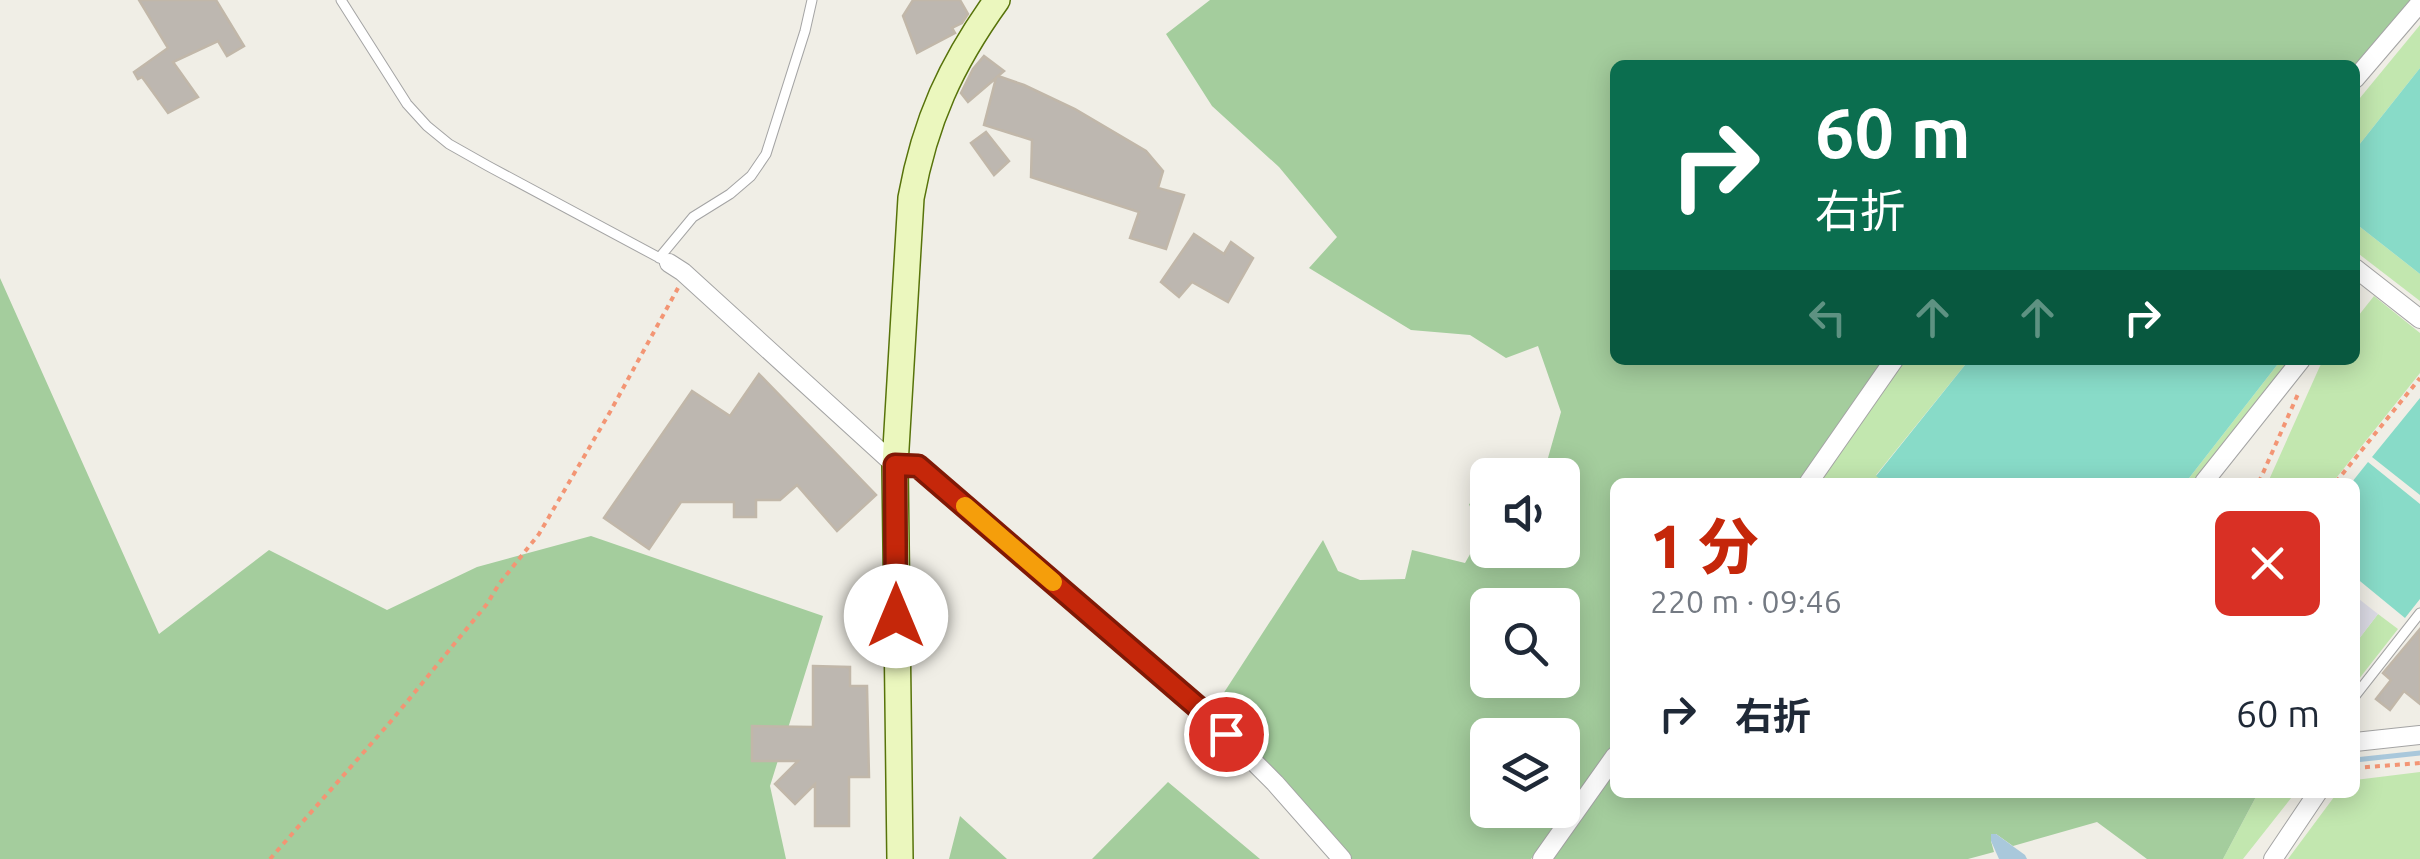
<!DOCTYPE html>
<html lang="ja">
<meta charset="utf-8">
<style>
:root{--surface:#fff;--page:#f2f2f3;--text:#1f2937;--muted:#747a83;--accent:#c5270a}
body{margin:0;font-family:Ubuntu,"Noto Sans JP",sans-serif;background:var(--page);color:var(--text);height:100vh;display:flex;flex-direction:column;font-size:38px;white-space:nowrap}
*{box-sizing:border-box;margin:0}
p{font-size:32px;color:var(--muted)}
.icon{flex:none;width:55px;height:55px;fill:none;stroke:currentColor;stroke-width:2;stroke-linecap:round;stroke-linejoin:round}
.map{position:relative;flex:1;overflow:hidden}
.sheet{position:absolute;left:1610px;top:478px;width:750px;height:320px;display:flex;flex-direction:column;background:var(--surface);border-radius:15px;box-shadow:0 5px 25px #0003}
.sheet>*{flex:none}
.hud{position:absolute;left:1610px;top:60px;width:750px;height:305px;border-radius:15px;box-shadow:0 5px 25px #0003;background:#0b6e4f;color:#fff;overflow:hidden}
.fabs{position:absolute;left:1470px;top:458px;display:grid;gap:20px}
.fabs a{display:grid;place-items:center;width:110px;height:110px;border-radius:15px;background:var(--surface);box-shadow:0 5px 25px #0003;font-size:50px}
.pin{position:absolute;display:grid;place-items:center;width:85px;height:85px;color:#fff;margin:-42px;border:5px solid #fff;border-radius:50%;box-shadow:0 2px 10px #0007}
.me{position:absolute;width:110px;margin:-55px;rotate:0deg;stroke-linejoin:round;filter:drop-shadow(0 0 8px #0008)}
.turn{display:flex;align-items:center;gap:35px;height:210px;padding:0 40px;font-size:45px}
.turn .icon{width:130px;height:130px;stroke-width:2.5}
.turn b{display:block;font-size:70px;line-height:85px}
.lanes{display:flex;align-items:center;height:95px;padding:0 40px;background:#0003;justify-content:center;gap:50px;direction:ltr}
.lanes .off{opacity:.35}
.round{display:grid;place-items:center;flex:none;width:105px;height:105px;border-radius:15px;background:var(--page)}
.headline{display:flex;align-items:center;justify-content:space-between;height:170px;padding:0 40px}
h1{font-size:60px;font-weight:800;line-height:75px;color:var(--accent)}
ul{padding:0;list-style:none}
li{display:flex;align-items:center;gap:30px;height:130px;padding:0 40px}
li div{flex:1}
li b{display:block;font-size:38px}
li em{font-style:normal}
.map>svg:first-child{display:block}
.grass{fill:#c2e7af}
.forest{fill:#a4cd9d;fill-rule:evenodd}
.pitch{fill:#88dbc8}
.plaza{fill:#dcdbe5}
.water{fill:#a9c8db}
.lines{fill:none;stroke-linecap:round;stroke-linejoin:round}
.stream{stroke:#a9c8db;stroke-width:5}
.building{fill:#bdb7b0;stroke:#c1b7a9;stroke-width:2.5}
.lane-casing{stroke:#a4a4a4;stroke-width:11}
.street-casing{stroke:#a4a4a4;stroke-width:20}
.secondary-casing{stroke:#57730a;stroke-width:28}
.path{stroke:#f39574;stroke-width:4;stroke-dasharray:5 5;stroke-linecap:butt}
.lane{stroke:#fff;stroke-width:9}
.street{stroke:#fff;stroke-width:18}
.secondary{stroke:#ebf7be;stroke-width:25}
.route-casing{stroke:#801906;stroke-width:25}
.route{stroke:#c5270a;stroke-width:18}
.slow{stroke:#f59e0b;stroke-width:18}
</style>
<div class="map">
<svg width="2420" height="859" viewBox="0 0 2420 859">
<rect width="100%" height="100%" fill="#f0eee6"/>
<path class="grass" d="M2420,25V68L2355,150V104Z
M2355,223L2420,274V301L2355,251Z
M2374,296L2420,333V373L2333,482H2268L2320,366L2324,360H2355V320Z
M1898,360H1969L1876,475L1884,482H1814Z
M2281,360H2290L2195,482H2186Z
M2378,614L2398,629L2355,684V644Z
M2420,772V859H2288L2337,793L2355,792V780Z
M2258,793H2295L2243,859H2223Z"/>
<path class="forest" d="M1210,0H2412L2355,68V65H1615V360H1886L1800,482H1615V744L1531,859H1347L1212,711L1323,540L1338,571L1360,580L1405,579L1412,550L1465,563L1481,535L1469,504L1487,494L1488,550H1562V475H1535L1544,472L1561,412L1538,346L1506,358L1470,335L1411,330L1309,268L1337,237L1279,167L1212,106L1166,34ZM1488,605H1562V680H1488ZM1488,735H1562V810H1488Z
M0,278L159,634L269,550L387,610L477,567L591,536L823,616L770,786L786,859H0Z
M1615,768V792L2258,793L2223,859H2147L2097,822L2013,846L1996,834L1991,841L1994,852L1968,859H1548Z
M1168,782L1260,859H1092Z
M960,816L1007,859H949Z"/>
<path class="pitch" d="M2420,68V274L2355,223V150Z
M1969,360H2281L2186,482H1884L1876,476Z
M2420,398V495L2372,457Z
M2368,462L2420,504V599L2405,618L2355,577V482H2352Z"/>
<path class="plaza" d="M2355,596L2378,614L2355,644Z"/>
<path class="water" d="M1991,834H1996L2025,855L2027,859H1999L1991,841Z"/>
<g class="lines">
<path class="stream" d="M2355,760L2420,753"/>
</g>
<path class="building" d="M139,0H216L244,46L227,56L218,41L173,62L198,97L168,113L142,77L138,79L134,72L168,48Z
M913,0H960L968,14L962,23L952,28L955,33L917,53L903,16Z
M984,56L1004,71L998,76L1024,85L1075,109L1146,151L1163,171L1158,188L1184,195L1166,249L1130,238L1139,212L1031,177L1032,140L984,125L996,78L968,102L961,93L973,69Z
M986,132L1009,161L994,175L971,143Z
M1194,234L1224,254L1231,242L1253,258L1228,302L1192,282L1179,297L1161,282Z
M759,374L876,495L837,531L797,485L780,500H756V517H734V502H681L649,549L604,518L692,391L730,416Z
M2420,629V704L2404,691L2390,710L2376,699L2391,680L2383,673Z
M813,666L850,667V686H867L869,777H849V826H815V784L795,804L775,784L798,761H752V726L813,727Z"/>
<g class="lines">
<g class="lane-casing">
<path id="lane" d="M341,0L407,104L427,126L449,144L488,166L669,263
M659,258L693,217L730,194L751,176L766,154L805,31L812,0
M2355,696L2420,613"/>
</g>
<g class="street-casing">
<path id="street" d="M2355,79L2420,3
M669,263L683,272L895,465L919,466L1201,709L1275,783L1342,859
M2355,268L2420,319
M1809,482L1894,360
M2204,482L2301,360
M2355,742L2420,735
M1542,859L1615,756
M2273,859L2318,792"/>
</g>
<g class="secondary-casing">
<path id="secondary" d="M900,859L895,465L911,198C925,121 951,64 997,0"/>
</g>
<path class="path" d="M2259,482L2298,394
M2336,482L2420,378
M2355,629L2358,633L2355,638
M2355,768L2420,763
M270,859L392,720L487,604L499,584L539,534L610,412L678,288"/>
<use href="#lane" class="lane"/>
<use href="#street" class="street"/>
<use href="#secondary" class="secondary"/>
</g>
<g class="lines">
<g class="route-casing">
<path id="route" d="M896,616L895,465L918,466L1200,709L1226,734"/>
</g>
<use href="#route" class="route"/>
<path class="slow" d="M965,506L1053,582"/>
</g>
</svg>
<div class="fabs">
<a><svg class="icon" aria-label="sound" viewBox="0 0 24 24"><path d="M4 9h4l5-4v14l-5-4H4zM17 9q2 3 0 6"/></svg></a>
<a><svg class="icon" aria-label="search" viewBox="0 0 24 24"><circle cx="10" cy="10" r="6"/><path d="M15 15l6 6"/></svg></a>
<a><svg class="icon" aria-label="layers" viewBox="0 0 24 24"><path d="M12 4l9 5-9 5-9-5zM3 14l9 5 9-5"/></svg></a>
</div>
<div class="pin" style="left:1226px;top:734px;background:#d93025"><svg class="icon" aria-label="arrive" viewBox="0 0 24 24"><path d="M6 21V4h12l-3 4 3 4H6"/></svg></div>
<svg class="me" style="left:896px;top:616px" viewBox="-20 -20 40 40"><circle r="19" fill="#fff"/><path d="M0-13L10 11 0 6-10 11z" fill="#c5270a"/></svg>
<div class="hud">
<div class="turn"><svg class="icon" aria-label="right" viewBox="0 0 24 24"><path d="M7 20v-9h11M14 6l5 5-5 5"/></svg><div><b>60 m</b>右折</div></div>
<div class="lanes"><svg class="icon off" aria-label="left" viewBox="0 0 24 24"><path d="M17 20v-9H6M10 6l-5 5 5 5"/></svg><svg class="icon off" aria-label="ahead" viewBox="0 0 24 24"><path d="M12 20V5M6 11l6-6 6 6"/></svg><svg class="icon off" aria-label="ahead" viewBox="0 0 24 24"><path d="M12 20V5M6 11l6-6 6 6"/></svg><svg class="icon" aria-label="right" viewBox="0 0 24 24"><path d="M7 20v-9h11M14 6l5 5-5 5"/></svg></div>
</div>
<section class="sheet">
<div class="headline"><div><h1>1 分</h1><p>220 m · 09:46</p></div><a class="round" style="background:#d93025;color:#fff"><svg class="icon" aria-label="close" viewBox="0 0 24 24"><path d="M6 6l12 12M18 6L6 18"/></svg></a></div>
<ul>
<li><svg class="icon" aria-label="right" viewBox="0 0 24 24"><path d="M7 20v-9h11M14 6l5 5-5 5"/></svg><div><b>右折</b></div><em>60 m</em></li>
</ul>
</section>
</div>
